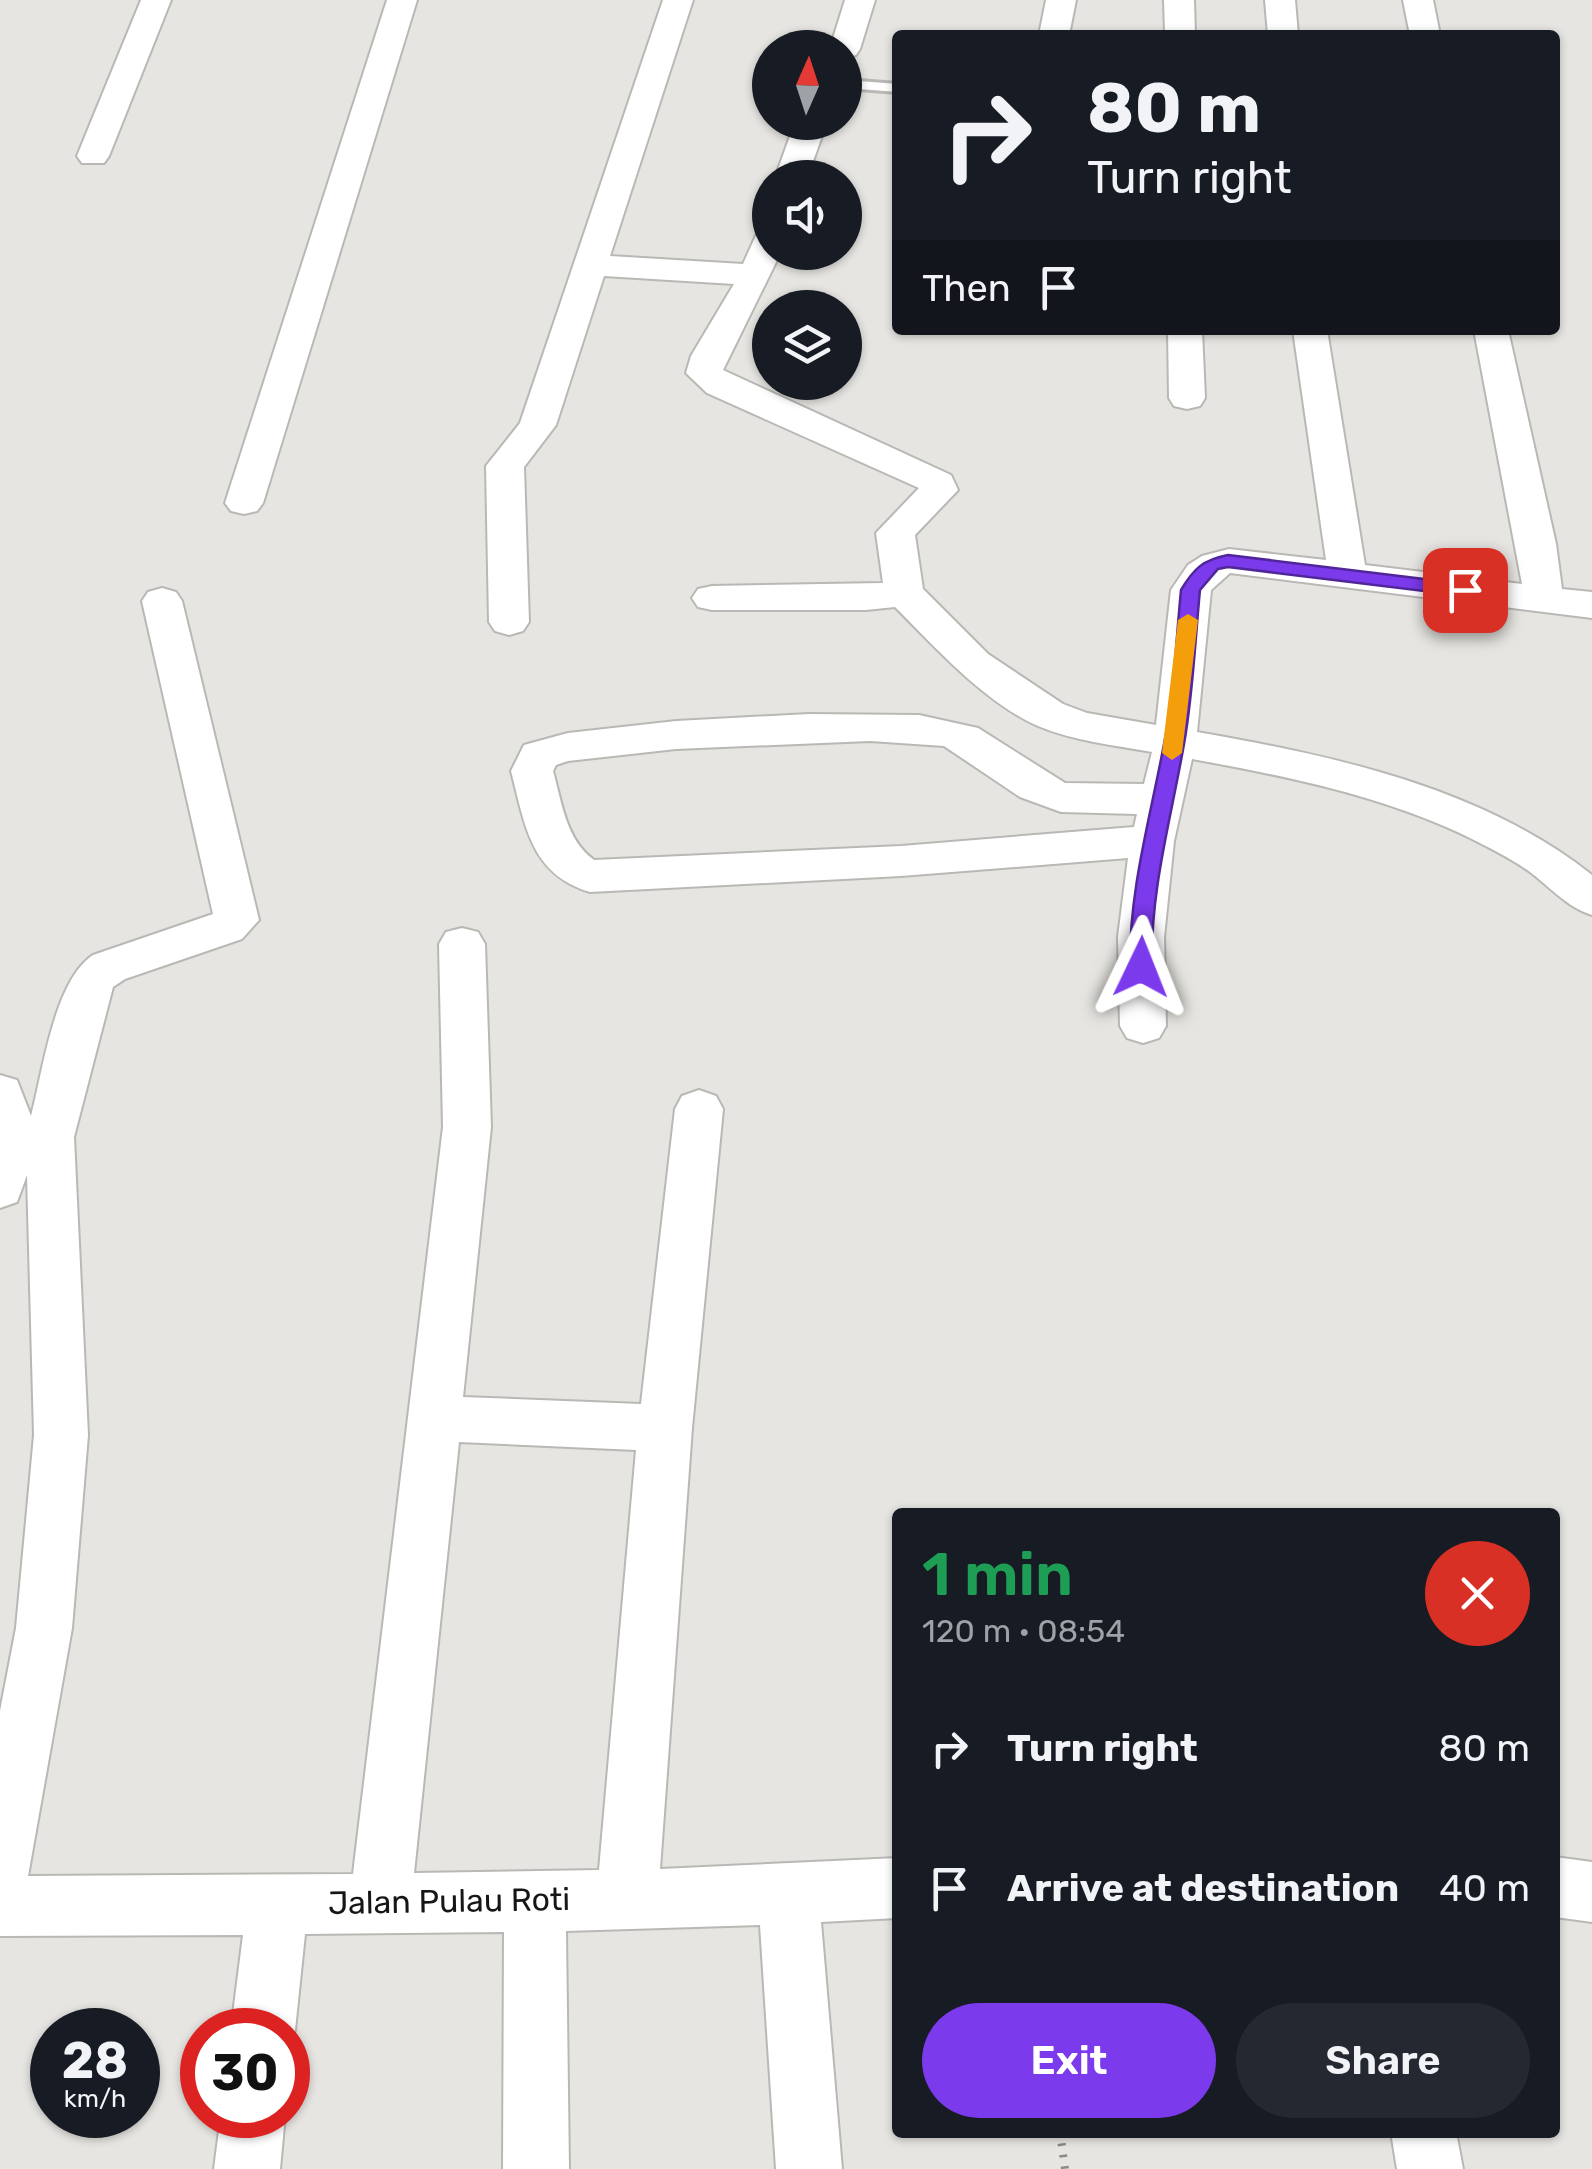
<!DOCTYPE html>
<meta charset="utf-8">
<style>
:root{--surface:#171b24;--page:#242831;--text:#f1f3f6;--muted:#9ea1a6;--accent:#7c3aed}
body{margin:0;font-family:Rubik,sans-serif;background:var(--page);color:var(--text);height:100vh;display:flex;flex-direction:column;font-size:38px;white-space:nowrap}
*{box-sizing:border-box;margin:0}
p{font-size:32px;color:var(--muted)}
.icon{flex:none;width:55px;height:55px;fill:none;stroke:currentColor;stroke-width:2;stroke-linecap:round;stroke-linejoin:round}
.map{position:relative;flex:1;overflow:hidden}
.drawer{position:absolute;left:892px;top:1508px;width:668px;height:630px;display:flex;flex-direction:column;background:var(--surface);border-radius:10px;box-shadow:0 2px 8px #0004}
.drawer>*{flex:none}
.banner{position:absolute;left:892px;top:30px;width:668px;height:305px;border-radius:10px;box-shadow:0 2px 8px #0004;background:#171b24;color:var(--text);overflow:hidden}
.needle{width:65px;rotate:3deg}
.buttons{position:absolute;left:752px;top:30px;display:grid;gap:20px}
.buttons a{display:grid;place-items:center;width:110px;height:110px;border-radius:50%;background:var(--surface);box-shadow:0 2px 8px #0004;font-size:50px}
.speed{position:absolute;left:30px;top:2008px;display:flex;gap:20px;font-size:50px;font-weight:700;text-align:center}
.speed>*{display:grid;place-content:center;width:130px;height:130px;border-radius:50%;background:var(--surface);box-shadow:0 2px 8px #0004;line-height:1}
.speed small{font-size:25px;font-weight:400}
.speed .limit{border:15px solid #d22;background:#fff;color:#111}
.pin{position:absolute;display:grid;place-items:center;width:85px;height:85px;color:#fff;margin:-42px;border-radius:20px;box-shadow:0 5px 15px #0006}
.me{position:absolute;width:110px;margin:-55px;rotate:2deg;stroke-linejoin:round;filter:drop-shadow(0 0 8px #0008)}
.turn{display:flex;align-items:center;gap:35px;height:210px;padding:0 30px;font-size:45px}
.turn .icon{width:130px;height:130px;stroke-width:2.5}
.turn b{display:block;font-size:70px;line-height:85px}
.then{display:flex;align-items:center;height:95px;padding:0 30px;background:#0003;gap:20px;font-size:38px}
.round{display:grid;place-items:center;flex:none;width:105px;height:105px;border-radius:52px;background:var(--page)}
.headline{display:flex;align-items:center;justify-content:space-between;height:170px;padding:0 30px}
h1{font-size:60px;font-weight:600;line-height:75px;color:#1e9e55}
.primary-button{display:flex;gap:20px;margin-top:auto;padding:20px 30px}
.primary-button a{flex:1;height:115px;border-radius:60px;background:var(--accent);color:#fff;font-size:40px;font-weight:600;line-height:115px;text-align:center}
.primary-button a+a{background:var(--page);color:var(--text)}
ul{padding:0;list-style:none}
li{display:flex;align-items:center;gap:30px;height:140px;padding:0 30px}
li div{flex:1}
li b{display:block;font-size:38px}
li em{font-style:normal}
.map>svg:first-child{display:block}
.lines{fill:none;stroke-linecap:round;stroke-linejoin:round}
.service-casing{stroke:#b9b8b5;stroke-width:6}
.minor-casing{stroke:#b9b8b5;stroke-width:4}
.path{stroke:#8b8a88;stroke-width:8;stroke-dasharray:2.5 9;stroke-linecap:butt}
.service{fill:#fff;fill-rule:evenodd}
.minor{fill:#fff;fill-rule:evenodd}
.route{fill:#7c3aed;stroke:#51269a;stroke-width:2.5}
.slow{fill:#f59e0b}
.labels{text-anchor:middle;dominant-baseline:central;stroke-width:8;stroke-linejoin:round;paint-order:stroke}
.near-street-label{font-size:32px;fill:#161615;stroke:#fff}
</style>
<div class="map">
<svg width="1592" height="2169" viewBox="0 0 1592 2169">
<rect width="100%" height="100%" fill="#e6e5e1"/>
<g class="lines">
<g class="service-casing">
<path id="service" d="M845,80L898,84V92L845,88Z"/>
</g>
<g class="minor-casing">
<path id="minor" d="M141,0H171L109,156L104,163H82L77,156Z
M387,0H417L263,503L257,511L244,514L231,511L225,503Z
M663,0H693L610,256L743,264L758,231L770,228V252H781L723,370L951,475L958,490L915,535L923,589L988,654L1063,704L1087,713L1156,725L1171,590L1188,565L1202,556L1229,549L1326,560L1293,330H1327L1365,565L1522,584L1474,330H1508L1556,544L1562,589L1592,592V618L1230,573L1211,590L1197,732C1334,756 1481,787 1592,875V915C1567,907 1551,888 1530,872C1512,859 1490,848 1470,838C1384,796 1286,776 1192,759L1174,841L1164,937L1166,1026L1159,1038L1143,1043L1127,1038L1120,1026L1118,937L1128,858L901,876L590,892C530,874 525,824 511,771L524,745L568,733L676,721L809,714L919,715L978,728L1065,783L1144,784L1152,752C1113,745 1074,741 1038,726C984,702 936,648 895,607L866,610H712L698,607L692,598L698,589L712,586L883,583L876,533L919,488L707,393L686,373L691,356L734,284L604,276L556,425L524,467L529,622L523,631L509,635L495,631L489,622L486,466L520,423ZM870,741L944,746L1020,797L1061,812L1137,814L1134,827L901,846L594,860C566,840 562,803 553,771L556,765L568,761L676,749Z
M845,0H875L860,49L856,55L845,58V48H830Z
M1046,0H1076L1069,35H1039Z
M1164,0H1194L1195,35H1165Z
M1265,0H1295L1298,35H1268Z
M1403,0H1433L1440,35H1410Z
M795,122H827L807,178H775Z
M1168,330H1202L1205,398L1200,406L1187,409L1174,406L1169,398Z
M162,588L176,592L182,601L259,920L242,939L125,979L113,987L74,1137L88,1435L72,1628L28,1876L353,1874L443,1127L439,944L446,932L462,928L478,932L485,944L491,1127L463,1397L641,1404L675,1109L682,1096L699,1090L716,1096L723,1109L692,1428L660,1869L898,1858V1918L821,1922L842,2169H776L760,1925L566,1931L569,2169H503L504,1932L305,1934L295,2030L288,2047V2030H231L243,1935L0,1936V1711L16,1628L34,1435L27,1175L17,1202L0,1208V1075L17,1080L31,1116C43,1071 54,981 93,955L213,914L142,601L148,592ZM459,1442L636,1450L599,1870L414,1873Z
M1555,1857L1592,1862V1922L1555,1917Z
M221,2115H285L280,2169H214Z
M1391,2132H1456L1463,2169H1397Z"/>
</g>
<path class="path" d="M1060,2132L1065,2169"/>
<use href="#service" class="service"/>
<use href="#minor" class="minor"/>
</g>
<path class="route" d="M1228,555L1465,584L1475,590L1465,596L1228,567L1218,569L1200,590C1195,641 1193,694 1184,744C1171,819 1150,890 1152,967L1141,975L1130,967C1129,890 1150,819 1164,744C1174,694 1176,641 1181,590C1194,568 1203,560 1228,555Z"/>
<path class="slow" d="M1188,614L1198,620L1182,753L1172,760L1162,753L1178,620Z"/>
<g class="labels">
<g class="near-street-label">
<text transform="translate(449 1901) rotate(-1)">Jalan Pulau Roti</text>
</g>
</g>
</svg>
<div class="buttons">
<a><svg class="needle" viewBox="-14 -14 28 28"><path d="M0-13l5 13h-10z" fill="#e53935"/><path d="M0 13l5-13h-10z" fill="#9ea1a6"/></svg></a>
<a><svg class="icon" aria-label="sound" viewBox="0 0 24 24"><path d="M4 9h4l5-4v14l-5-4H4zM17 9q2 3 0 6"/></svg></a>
<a><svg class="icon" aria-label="layers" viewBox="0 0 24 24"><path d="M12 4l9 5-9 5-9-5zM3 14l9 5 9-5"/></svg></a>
</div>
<div class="speed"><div>28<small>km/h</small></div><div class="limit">30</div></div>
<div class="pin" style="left:1465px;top:590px;background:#d93025"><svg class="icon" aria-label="arrive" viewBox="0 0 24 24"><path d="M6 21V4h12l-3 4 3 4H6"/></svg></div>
<svg class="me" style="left:1141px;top:967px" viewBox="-20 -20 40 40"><path d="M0-17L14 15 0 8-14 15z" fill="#7c3aed" stroke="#fff" stroke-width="4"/></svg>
<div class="banner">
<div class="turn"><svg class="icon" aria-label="right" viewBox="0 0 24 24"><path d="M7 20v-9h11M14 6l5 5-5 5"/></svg><div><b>80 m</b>Turn right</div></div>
<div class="then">Then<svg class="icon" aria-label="arrive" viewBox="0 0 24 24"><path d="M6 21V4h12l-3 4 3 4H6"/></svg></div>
</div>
<section class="drawer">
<div class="headline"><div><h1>1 min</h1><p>120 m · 08:54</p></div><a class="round" style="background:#d93025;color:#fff"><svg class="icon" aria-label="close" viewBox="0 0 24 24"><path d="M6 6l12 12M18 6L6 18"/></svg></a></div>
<ul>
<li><svg class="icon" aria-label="right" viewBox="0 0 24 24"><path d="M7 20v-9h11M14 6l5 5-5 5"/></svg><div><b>Turn right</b></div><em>80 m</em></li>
<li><svg class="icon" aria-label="arrive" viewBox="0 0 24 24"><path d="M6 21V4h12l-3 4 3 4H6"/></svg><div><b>Arrive at destination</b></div><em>40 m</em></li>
</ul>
<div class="primary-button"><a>Exit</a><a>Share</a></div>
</section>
</div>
